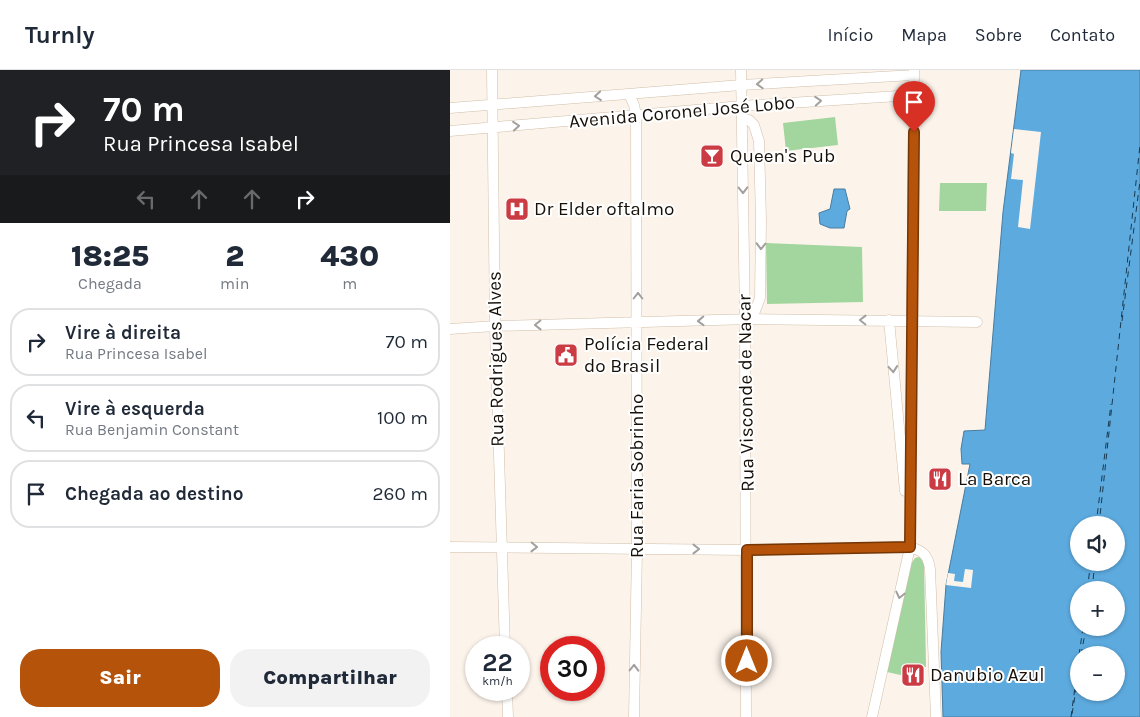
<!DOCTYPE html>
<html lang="pt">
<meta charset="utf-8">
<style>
:root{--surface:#fff;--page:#f2f2f3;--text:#1f2937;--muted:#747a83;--line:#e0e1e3;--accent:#b45309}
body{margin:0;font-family:Karla,sans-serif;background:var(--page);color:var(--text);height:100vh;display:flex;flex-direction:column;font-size:19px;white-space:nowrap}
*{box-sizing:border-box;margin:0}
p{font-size:16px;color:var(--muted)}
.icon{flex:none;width:28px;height:28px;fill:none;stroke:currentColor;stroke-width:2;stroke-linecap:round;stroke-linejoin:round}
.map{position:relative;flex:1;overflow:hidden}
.sheet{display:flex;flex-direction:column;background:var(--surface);width:450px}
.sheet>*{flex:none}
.guide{background:#202124;color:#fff;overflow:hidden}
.fabs{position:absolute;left:620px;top:446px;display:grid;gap:10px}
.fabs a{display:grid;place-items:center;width:55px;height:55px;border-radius:50%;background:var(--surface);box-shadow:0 1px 4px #0004;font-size:25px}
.speed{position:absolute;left:15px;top:566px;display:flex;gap:10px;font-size:25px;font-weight:700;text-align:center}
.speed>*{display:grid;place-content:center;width:65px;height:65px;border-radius:50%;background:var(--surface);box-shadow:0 1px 4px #0004;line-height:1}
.speed small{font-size:12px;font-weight:400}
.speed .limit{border:8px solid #d22;background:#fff;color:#111}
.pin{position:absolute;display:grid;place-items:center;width:42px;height:42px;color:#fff;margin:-51px -21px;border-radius:50% 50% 50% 0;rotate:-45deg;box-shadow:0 0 5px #0007}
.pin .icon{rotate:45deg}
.me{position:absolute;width:55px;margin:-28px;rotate:0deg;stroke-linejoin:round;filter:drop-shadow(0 0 4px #0008)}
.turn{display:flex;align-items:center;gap:18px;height:105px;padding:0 20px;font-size:22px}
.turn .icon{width:65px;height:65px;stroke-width:2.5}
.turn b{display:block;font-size:35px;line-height:42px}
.lanes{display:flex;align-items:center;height:48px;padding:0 20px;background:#0003;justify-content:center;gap:25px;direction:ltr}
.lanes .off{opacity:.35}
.eta{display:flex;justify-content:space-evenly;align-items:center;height:85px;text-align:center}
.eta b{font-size:30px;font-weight:800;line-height:35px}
.cta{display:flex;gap:10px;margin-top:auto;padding:10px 20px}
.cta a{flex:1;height:58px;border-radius:20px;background:var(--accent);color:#fff;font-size:20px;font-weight:800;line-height:58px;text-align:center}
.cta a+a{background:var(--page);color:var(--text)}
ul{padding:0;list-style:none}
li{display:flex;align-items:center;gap:15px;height:68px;margin:0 10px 8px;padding:0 10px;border:2px solid var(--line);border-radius:20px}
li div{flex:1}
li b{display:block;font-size:19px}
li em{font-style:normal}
header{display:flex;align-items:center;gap:30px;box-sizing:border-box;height:70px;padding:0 25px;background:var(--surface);border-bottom:1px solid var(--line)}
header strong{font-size:24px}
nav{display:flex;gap:28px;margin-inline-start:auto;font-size:18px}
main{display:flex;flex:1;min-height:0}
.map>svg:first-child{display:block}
.green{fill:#a3d69e}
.water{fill:#5daadf;stroke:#487c9f;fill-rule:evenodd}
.pier{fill:#fcf4eb}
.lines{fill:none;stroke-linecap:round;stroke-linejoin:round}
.ferry{stroke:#193a51;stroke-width:1;stroke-dasharray:6 5;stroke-linecap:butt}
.minor-casing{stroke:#d1bea9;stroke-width:11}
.minor{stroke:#fff;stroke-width:10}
.oneway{stroke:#a29f9d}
.route-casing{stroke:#753606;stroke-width:12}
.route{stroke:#b45309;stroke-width:9}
.labels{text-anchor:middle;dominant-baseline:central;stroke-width:4;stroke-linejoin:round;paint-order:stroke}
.street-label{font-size:19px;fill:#171009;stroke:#fff}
.poi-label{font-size:19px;fill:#171009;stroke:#fff;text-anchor:start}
</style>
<header>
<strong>Turnly</strong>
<nav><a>Início</a><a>Mapa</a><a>Sobre</a><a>Contato</a></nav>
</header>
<main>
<section class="sheet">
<div class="guide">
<div class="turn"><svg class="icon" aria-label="right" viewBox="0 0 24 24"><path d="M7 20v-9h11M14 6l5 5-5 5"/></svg><div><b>70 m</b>Rua Princesa Isabel</div></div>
<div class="lanes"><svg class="icon off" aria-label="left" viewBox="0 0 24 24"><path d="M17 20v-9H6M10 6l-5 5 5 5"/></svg><svg class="icon off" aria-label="ahead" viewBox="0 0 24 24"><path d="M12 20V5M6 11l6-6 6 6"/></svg><svg class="icon off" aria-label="ahead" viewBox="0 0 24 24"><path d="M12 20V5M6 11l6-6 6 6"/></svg><svg class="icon" aria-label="right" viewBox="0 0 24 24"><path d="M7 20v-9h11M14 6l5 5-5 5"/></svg></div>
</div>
<div class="eta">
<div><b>18:25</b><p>Chegada</p></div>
<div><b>2</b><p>min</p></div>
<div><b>430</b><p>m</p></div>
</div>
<ul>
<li><svg class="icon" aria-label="right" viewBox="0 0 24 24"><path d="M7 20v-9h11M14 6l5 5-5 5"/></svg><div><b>Vire à direita</b><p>Rua Princesa Isabel</p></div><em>70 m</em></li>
<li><svg class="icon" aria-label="left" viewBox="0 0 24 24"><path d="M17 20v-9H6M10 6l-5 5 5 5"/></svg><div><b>Vire à esquerda</b><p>Rua Benjamin Constant</p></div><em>100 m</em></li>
<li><svg class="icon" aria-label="arrive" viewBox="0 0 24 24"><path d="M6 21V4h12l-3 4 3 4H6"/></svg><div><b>Chegada ao destino</b></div><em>260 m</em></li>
</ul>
<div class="cta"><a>Sair</a><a>Compartilhar</a></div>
</section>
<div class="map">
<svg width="690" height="647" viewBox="0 0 690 647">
<rect width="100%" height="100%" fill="#fcf4eb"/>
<path class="green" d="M385,47L388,75L336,81L333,53Z
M490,113H537L536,141H489Z
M316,173L412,177L413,232L317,234Z
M469,487L473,489L474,492L476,597L456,596L455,606L437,602L461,494L465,488Z"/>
<path class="water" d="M571,0H690V647H493L491,582L496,515L520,394H512L511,379L514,361L535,360L553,142ZM629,455H666V492H629ZM629,520H666V558H629ZM629,585H666V622H629Z
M384,119H395L400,139L397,141L394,158H380L370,154L369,143L380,139Z"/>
<path class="pier" d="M564,59L591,62L580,159L568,157L573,110L561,109L564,84L561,83Z
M515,499L523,500L521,518L496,515L498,503L505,504L504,511L513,512Z"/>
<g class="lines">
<path class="ferry" d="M672,251L690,111
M646,455L661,334
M649,455L690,75
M637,520L641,492
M642,520L645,492
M629,585L633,558
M631,585L636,558
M622,644L629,602
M621,647L629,587"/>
<g class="minor-casing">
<path id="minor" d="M42,0L45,256L55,578
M291,0L295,249L296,647
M179,24L184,35L186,45L187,479L184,647
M0,38L291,15L464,5
M292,48L299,50L304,55L309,71L311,150L310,228L302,249
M0,61L292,36L464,25
M439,250L455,421
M0,259L45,256L302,249L527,252
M0,477L297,480L460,477C473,481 478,485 480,499L486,647
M57,620L58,647
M422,647L460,477L464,0"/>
</g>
<use href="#minor" class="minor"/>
</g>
<defs><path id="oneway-chevron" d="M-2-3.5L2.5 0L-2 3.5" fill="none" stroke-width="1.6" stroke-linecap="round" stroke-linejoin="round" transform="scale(1.25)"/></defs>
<g class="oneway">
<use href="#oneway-chevron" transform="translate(310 14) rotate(177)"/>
<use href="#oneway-chevron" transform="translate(148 26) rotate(175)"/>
<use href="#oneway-chevron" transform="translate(368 31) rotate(-4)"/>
<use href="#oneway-chevron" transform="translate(66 56) rotate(-5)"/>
<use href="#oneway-chevron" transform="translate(293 120) rotate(89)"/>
<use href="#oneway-chevron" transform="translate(311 176) rotate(91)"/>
<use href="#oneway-chevron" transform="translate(188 226) rotate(-90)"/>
<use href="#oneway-chevron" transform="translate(413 250) rotate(-179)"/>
<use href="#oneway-chevron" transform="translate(251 251) rotate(178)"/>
<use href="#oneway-chevron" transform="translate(88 255) rotate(179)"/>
<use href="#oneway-chevron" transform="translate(443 299) rotate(85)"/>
<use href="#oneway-chevron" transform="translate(84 477) rotate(1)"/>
<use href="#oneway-chevron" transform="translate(246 479)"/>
<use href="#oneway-chevron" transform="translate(450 525) rotate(103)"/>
<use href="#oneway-chevron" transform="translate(184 598) rotate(-89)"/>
</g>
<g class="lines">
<g class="route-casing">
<path id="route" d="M297,591V480L460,477L464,62"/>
</g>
<use href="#route" class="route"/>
</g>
<defs>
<g id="bar-square" transform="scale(1.25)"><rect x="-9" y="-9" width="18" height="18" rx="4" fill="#cb3b43" stroke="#fff"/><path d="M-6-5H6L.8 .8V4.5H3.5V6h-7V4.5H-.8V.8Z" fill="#fff"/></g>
<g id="hospital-square" transform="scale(1.25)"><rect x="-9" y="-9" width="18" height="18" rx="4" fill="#cb3b43" stroke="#fff"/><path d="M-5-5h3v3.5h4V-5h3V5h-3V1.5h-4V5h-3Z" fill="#fff"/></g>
<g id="civic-square" transform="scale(1.25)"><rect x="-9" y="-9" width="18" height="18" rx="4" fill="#cb3b43" stroke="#fff"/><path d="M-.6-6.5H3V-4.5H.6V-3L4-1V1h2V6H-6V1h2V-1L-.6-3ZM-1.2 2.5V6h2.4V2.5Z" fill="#fff"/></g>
<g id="restaurant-square" transform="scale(1.25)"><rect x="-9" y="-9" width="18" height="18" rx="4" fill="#cb3b43" stroke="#fff"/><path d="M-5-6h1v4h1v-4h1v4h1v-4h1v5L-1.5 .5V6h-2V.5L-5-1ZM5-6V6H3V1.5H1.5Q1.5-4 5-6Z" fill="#fff"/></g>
</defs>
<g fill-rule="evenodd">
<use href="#bar-square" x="262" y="86"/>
<use href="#hospital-square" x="67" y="139"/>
<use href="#civic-square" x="116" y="285"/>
<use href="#restaurant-square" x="490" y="409"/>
<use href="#restaurant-square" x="463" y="605"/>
</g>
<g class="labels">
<g class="street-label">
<text transform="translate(232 42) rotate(-5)">Avenida Coronel José Lobo</text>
<text transform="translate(46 289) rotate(-91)">Rua Rodrigues Alves</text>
<text transform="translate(296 323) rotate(-91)">Rua Visconde de Nacar</text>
<text transform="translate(187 406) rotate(-90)">Rua Faria Sobrinho</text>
</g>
<g class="poi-label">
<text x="280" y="86">Queen's Pub</text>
<text x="84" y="139">Dr Elder oftalmo</text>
<text x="134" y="274">Polícia Federal<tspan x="134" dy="22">do Brasil</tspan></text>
<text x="508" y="409">La Barca</text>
<text x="480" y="605">Danubio Azul</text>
</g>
</g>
</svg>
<div class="fabs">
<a><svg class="icon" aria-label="sound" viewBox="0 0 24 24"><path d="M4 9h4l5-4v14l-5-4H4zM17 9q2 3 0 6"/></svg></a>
<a>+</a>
<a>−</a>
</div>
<div class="speed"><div>22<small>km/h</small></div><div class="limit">30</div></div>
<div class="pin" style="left:464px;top:62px;background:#d93025"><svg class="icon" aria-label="arrive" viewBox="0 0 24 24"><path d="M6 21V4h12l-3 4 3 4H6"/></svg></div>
<svg class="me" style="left:297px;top:591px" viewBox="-20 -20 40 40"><circle r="17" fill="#b45309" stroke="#fff" stroke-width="3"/><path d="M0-11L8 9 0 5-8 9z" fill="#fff"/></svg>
</div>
</main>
